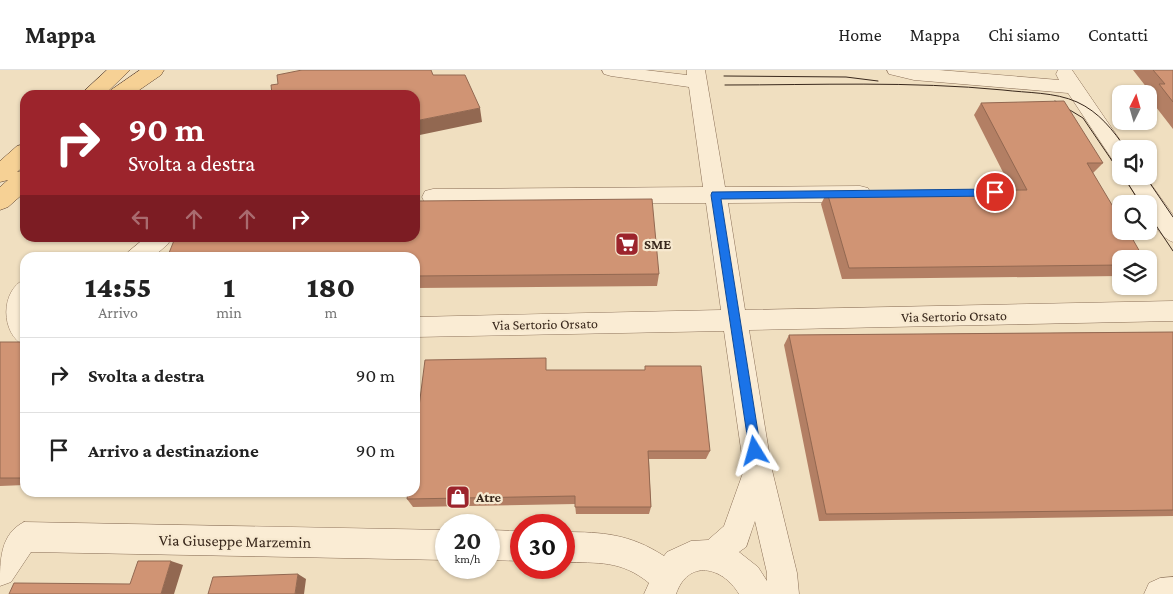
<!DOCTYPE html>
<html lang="it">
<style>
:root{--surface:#fff;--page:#f6f6f6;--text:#222;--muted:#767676;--line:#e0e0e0}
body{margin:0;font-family:"Crimson Pro",serif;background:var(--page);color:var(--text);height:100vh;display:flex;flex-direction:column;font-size:19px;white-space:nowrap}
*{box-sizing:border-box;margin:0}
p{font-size:16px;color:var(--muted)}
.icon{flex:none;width:28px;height:28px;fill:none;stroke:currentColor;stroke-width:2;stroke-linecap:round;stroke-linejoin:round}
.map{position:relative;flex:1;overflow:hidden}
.panel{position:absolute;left:20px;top:182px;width:400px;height:245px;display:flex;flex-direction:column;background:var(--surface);border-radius:15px;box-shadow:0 1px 4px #0004}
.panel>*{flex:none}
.top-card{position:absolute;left:20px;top:20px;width:400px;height:152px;border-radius:15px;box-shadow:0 1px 4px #0004;background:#9c242c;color:#fff;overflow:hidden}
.needle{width:32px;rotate:5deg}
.controls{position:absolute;left:1112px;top:15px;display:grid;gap:10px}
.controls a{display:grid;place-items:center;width:45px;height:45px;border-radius:10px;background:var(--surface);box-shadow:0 1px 4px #0004;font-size:25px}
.speed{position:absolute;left:435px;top:444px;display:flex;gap:10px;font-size:25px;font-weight:700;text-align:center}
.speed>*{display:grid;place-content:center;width:65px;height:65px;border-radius:50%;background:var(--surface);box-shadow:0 1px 4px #0004;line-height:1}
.speed small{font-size:12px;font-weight:400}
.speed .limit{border:8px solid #d22;background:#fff;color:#111}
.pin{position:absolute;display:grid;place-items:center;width:42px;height:42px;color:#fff;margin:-21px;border:2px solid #fff;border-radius:50%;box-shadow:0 1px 5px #0007}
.me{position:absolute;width:55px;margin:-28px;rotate:352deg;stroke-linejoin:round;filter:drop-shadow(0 0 4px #0008)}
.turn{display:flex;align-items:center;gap:18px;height:105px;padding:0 25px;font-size:22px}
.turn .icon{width:65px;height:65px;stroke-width:2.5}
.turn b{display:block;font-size:35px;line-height:42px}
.lanes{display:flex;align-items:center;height:48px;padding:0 25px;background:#0003;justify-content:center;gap:25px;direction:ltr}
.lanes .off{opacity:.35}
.eta{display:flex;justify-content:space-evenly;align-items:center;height:85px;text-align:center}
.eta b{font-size:30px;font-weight:800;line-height:35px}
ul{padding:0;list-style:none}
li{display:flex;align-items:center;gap:15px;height:75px;padding:0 25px;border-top:1px solid var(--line)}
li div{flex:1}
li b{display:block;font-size:19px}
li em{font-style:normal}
header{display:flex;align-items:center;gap:30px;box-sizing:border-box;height:70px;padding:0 25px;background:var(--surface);border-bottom:1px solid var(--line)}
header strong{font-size:24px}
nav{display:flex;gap:28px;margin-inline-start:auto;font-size:18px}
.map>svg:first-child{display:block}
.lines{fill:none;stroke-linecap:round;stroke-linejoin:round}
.minor-casing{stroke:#8a6f57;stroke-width:1}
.major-casing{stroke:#573d2c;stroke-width:1}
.minor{fill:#faecd4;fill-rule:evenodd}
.major{fill:#f6d195;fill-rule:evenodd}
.tram{stroke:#39281c;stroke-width:1}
.wall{fill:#b37f64}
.shaded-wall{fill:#926851}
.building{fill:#d09474;stroke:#926851}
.route{fill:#1a73e8;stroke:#114b97}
.labels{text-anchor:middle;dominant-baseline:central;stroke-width:4.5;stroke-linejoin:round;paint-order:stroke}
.poi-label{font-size:14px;font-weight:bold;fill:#39281c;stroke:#f7e9d0;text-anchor:start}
.street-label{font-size:14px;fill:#39281c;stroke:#f7e9d0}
.near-street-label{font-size:16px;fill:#39281c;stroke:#f7e9d0}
</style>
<header>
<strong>Mappa</strong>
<nav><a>Home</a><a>Mappa</a><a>Chi siamo</a><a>Contatti</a></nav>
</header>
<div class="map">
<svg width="1173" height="524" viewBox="0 0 1173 524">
<rect width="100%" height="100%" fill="#f0dfc0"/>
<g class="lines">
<g class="minor-casing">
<path id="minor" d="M602,0H645L687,5V0H705L725,117L860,116L868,118L871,124L868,130L860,132L728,133L745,240L1173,231V251L749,260L772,400L797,503L799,524H739C722,496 688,489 676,524H644L649,513C621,490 598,493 564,492V462C603,462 630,464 664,486L667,482L691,471L708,470L724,456L744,400L724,261L415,267V247L721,240L706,133L433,135L425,133L422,127L425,121L433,119L703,117L689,17L611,6L604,4ZM755,451L767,503V511L758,497L739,482L746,477Z
M887,0H939L1059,10L1056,4L1058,0H1072L1126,79H1121V94L1114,92L1068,23L914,10L889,4Z
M1124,106H1145L1173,145V172C1159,167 1149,148 1149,134H1141Z
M145,168H171L168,174L152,188H125L128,182Z
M25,209L23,243L25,276C0,264 0,220 25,209Z
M24,452L446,460V490L31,482L11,512L0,516C0,490 0,464 24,452Z
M489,460L521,461V491L489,490Z
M1173,507V524H1144L1149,513L1160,508Z"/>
</g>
<g class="major-casing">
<path id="major" d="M107,0H130L104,25H80Z
M140,0H164L161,5L132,25H107L111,20Z
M25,74V95L17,102L25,100V122L8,137L0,140V117L8,110L0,112V91L17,76Z"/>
</g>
<use href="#minor" class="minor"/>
<use href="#major" class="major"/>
<path class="tram" d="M724,6L846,7L878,11
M725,15C817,15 911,11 1003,20C1027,23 1055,22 1077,32C1099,42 1113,60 1126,79
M1055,31L1083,48L1121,104
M1123,106L1141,134
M1145,106L1173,147
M1149,145L1173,181"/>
</g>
<path class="wall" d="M1133,0H1173V59L1149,28V26L1151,23Z
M981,33L1103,93L1093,103L1121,189V206L842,209L821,134L827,122L1012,120L974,45Z
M415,188L659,204L657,216L415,218Z
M1173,262V446L819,451L784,275L789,265Z
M0,272H25V415L0,416Z
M645,296L710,381L706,389H649L651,437L649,444H576L575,434L413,437L407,429L645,300Z"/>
<path class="shaded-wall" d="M480,38L482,52L415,66V51Z
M171,491L183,495L174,524H161Z
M298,504L306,509L304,524H295Z"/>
<path class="building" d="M302,0H431L433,5H465L480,38L415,51V25H265L272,24L271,15L278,14L277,5Z
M1153,0H1173V32L1159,14H1165Z
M1064,31L1103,93H1087L1121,150V161H1128L1144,189H1121V195L849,198L827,122L1027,120L981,33Z
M652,129L659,204L415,206V188H167L175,168H415V131Z
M1173,262V440L826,444L789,265Z
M0,272H25V408H0Z
M546,288V300H645V296H701L710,381H648L651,437H575V426L407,429L408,422H415V368L425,290Z
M138,491H171L161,524H9L14,513L130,514Z
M298,504L295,524H208L213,507Z"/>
<path class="route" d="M995,119L1000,122L995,126L721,129L761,381L759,385L755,387L750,385L711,125L712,122Z"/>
<defs>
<g id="supermarket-square" transform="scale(1.25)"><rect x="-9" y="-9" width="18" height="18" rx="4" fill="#9c242c" stroke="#f7e9d0"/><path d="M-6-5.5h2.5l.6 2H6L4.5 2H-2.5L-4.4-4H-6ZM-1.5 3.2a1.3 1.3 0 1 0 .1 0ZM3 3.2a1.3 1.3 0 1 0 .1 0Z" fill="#fff"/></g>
<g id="shop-square" transform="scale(1.25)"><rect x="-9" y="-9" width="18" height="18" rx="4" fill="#9c242c" stroke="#f7e9d0"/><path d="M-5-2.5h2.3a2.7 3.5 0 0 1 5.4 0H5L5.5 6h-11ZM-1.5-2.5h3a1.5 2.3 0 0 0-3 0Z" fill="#fff"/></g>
</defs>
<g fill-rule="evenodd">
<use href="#supermarket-square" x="627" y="174"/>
<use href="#shop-square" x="458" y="427"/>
</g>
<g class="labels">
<g class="poi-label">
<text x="644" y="174">SME</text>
<text x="476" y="427">Atre</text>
</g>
<g class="street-label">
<text transform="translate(954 246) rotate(-1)">Via Sertorio Orsato</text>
<text transform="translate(545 254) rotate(-1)">Via Sertorio Orsato</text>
</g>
<g class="near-street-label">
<text transform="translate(235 471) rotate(1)">Via Giuseppe Marzemin</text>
</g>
</g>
</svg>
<div class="controls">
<a><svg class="needle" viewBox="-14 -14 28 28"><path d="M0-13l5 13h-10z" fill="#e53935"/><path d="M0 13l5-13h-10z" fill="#767676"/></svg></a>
<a><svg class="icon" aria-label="sound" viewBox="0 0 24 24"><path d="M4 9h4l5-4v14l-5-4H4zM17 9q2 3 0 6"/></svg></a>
<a><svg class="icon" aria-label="search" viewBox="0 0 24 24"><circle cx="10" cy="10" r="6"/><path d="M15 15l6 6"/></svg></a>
<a><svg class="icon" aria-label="layers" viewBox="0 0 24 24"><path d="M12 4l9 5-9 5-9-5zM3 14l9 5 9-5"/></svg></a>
</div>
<div class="speed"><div>20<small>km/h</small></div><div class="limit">30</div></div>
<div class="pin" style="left:995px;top:122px;background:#d93025"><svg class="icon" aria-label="arrive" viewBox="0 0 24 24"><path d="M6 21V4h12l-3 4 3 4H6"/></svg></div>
<svg class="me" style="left:755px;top:381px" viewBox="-20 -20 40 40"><path d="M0-17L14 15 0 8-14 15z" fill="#1a73e8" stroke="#fff" stroke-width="4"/></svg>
<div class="top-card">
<div class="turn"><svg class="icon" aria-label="right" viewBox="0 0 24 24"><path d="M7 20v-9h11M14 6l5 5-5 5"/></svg><div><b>90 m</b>Svolta a destra</div></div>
<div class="lanes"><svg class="icon off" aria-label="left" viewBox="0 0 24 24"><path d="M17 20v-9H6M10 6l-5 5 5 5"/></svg><svg class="icon off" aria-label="ahead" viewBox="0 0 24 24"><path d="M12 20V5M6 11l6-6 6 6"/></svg><svg class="icon off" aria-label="ahead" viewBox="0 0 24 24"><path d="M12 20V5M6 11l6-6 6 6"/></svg><svg class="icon" aria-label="right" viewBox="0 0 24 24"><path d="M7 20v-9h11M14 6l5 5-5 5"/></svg></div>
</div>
<section class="panel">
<div class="eta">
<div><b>14:55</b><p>Arrivo</p></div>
<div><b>1</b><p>min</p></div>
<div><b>180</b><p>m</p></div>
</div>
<ul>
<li><svg class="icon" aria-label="right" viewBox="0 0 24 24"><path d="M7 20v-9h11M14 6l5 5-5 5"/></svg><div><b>Svolta a destra</b></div><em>90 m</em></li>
<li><svg class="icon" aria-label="arrive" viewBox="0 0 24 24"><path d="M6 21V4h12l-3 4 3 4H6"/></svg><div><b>Arrivo a destinazione</b></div><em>90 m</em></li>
</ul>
</section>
</div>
